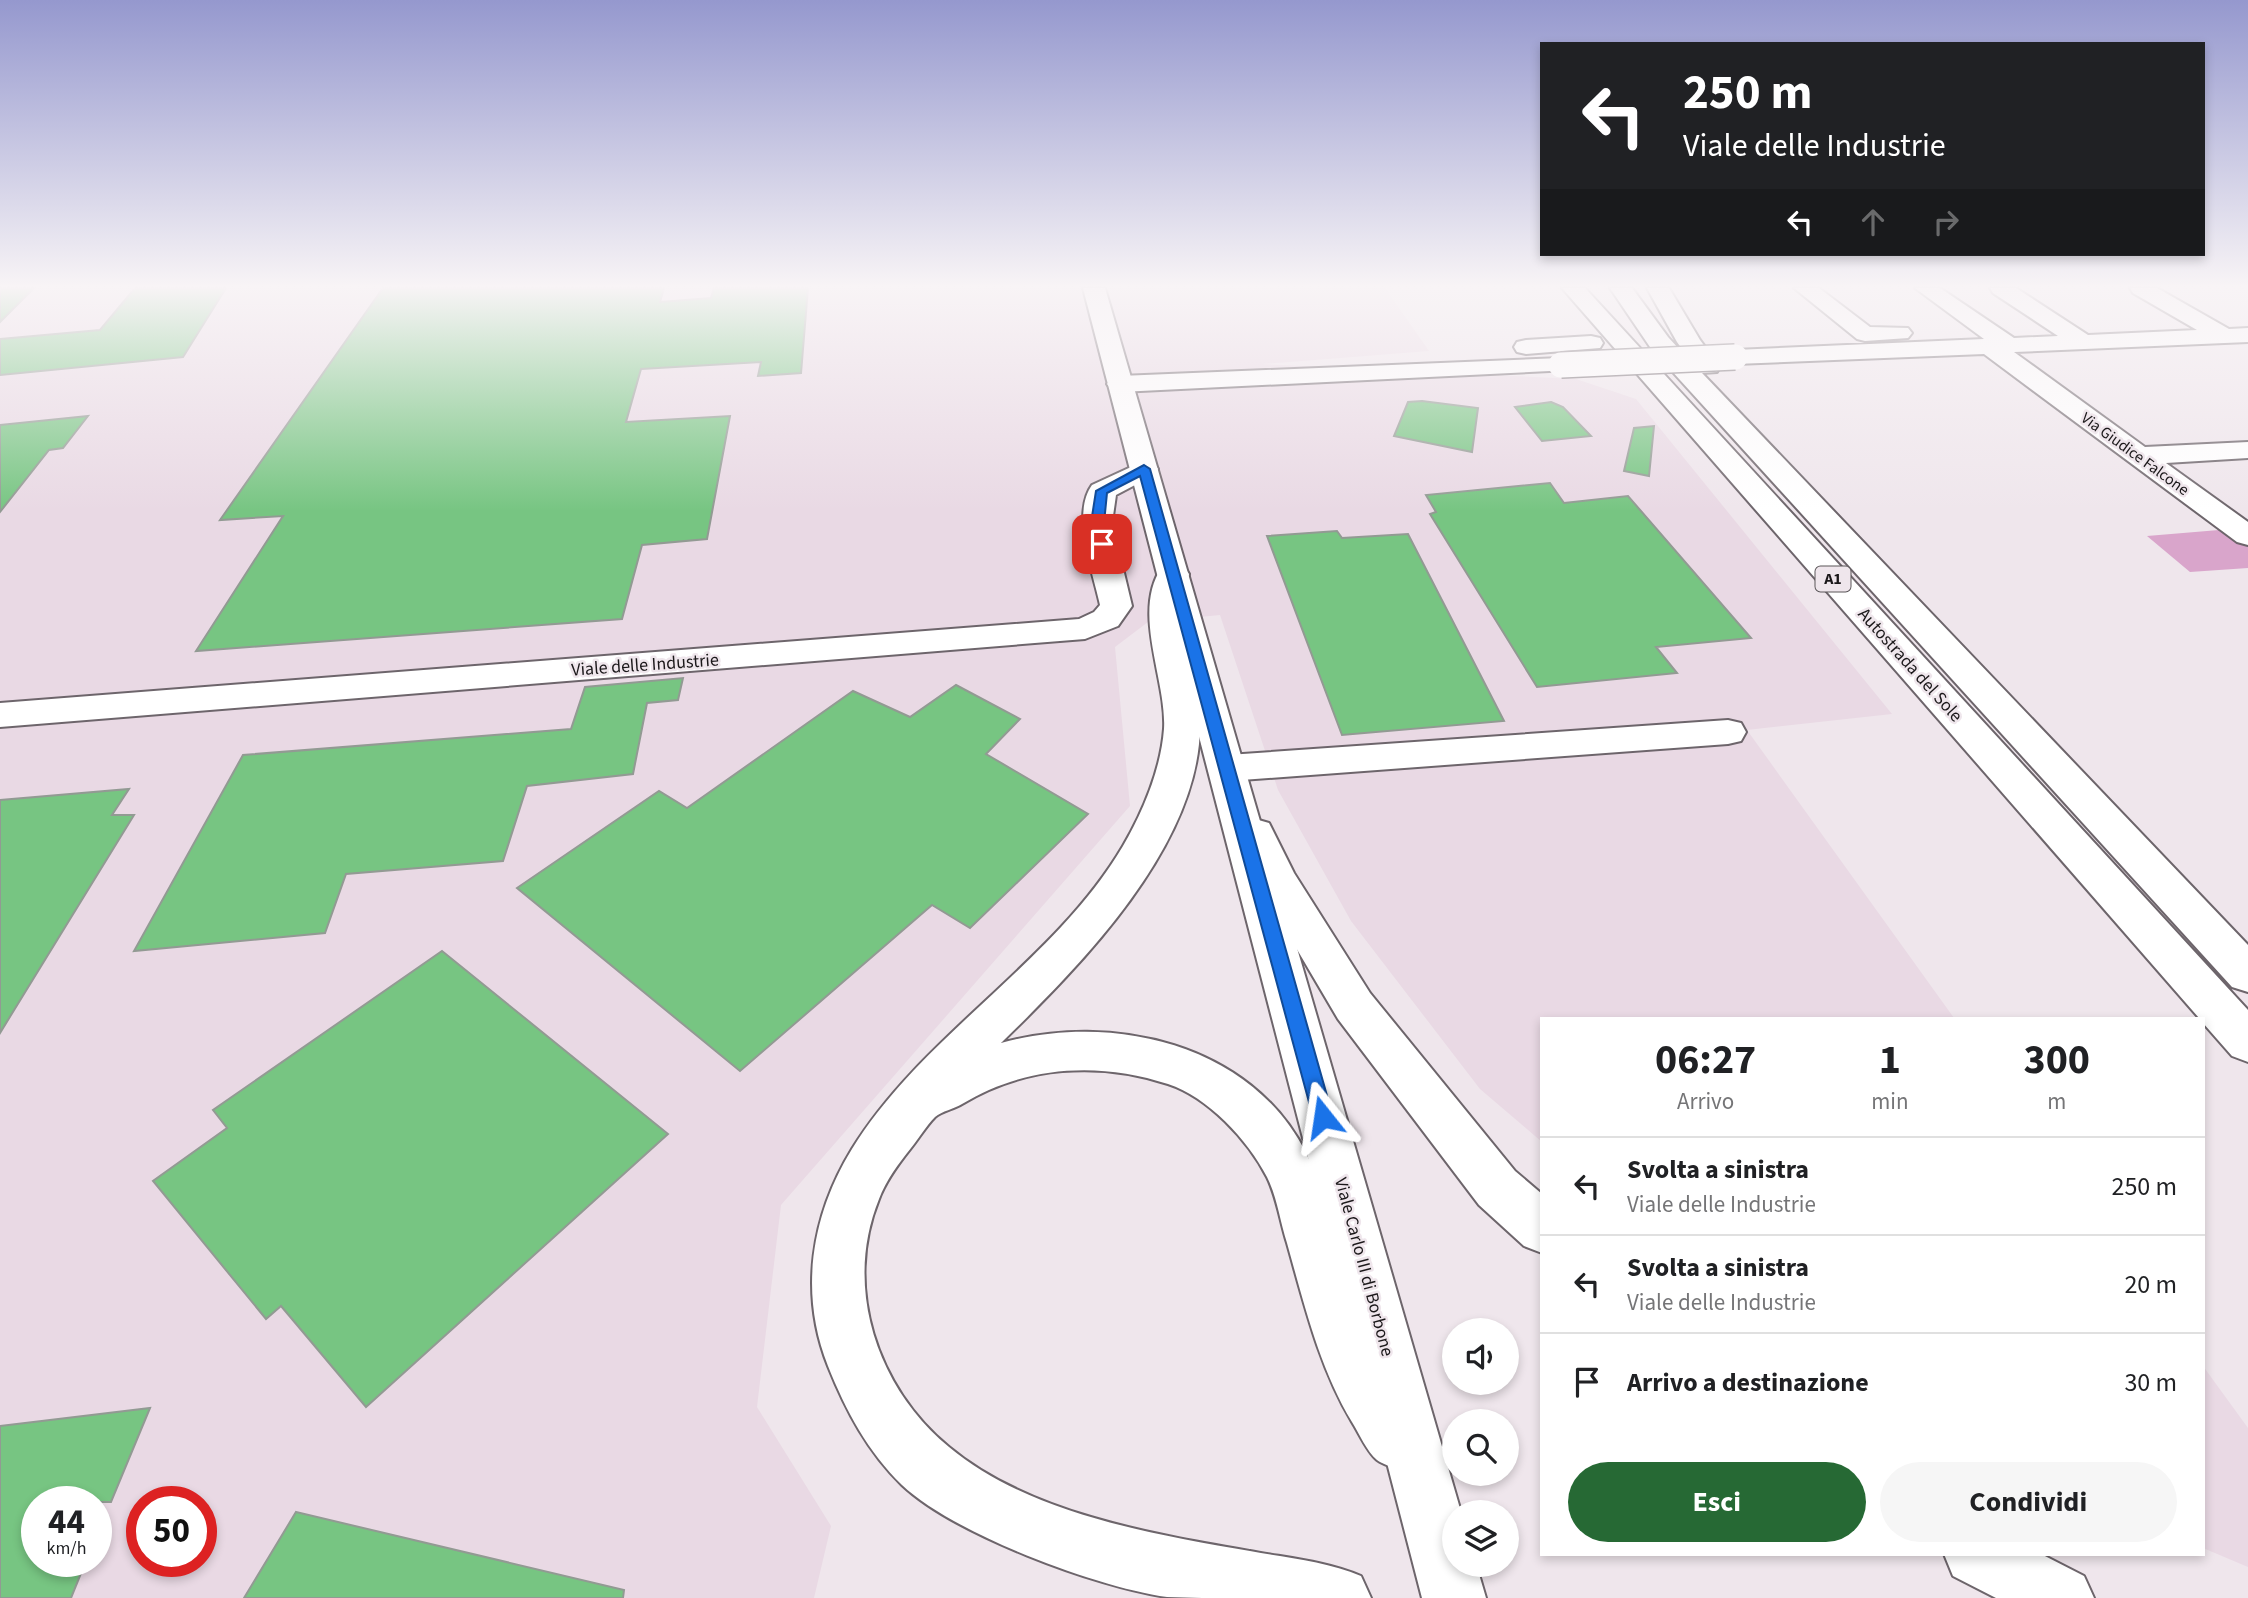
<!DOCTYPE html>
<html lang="it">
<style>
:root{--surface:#fff;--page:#f6f6f6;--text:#202124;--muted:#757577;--line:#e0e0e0;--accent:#266934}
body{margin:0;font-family:"Source Sans 3",sans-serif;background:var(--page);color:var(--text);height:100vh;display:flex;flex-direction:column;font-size:26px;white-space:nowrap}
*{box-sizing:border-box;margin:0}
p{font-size:23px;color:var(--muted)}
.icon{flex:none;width:38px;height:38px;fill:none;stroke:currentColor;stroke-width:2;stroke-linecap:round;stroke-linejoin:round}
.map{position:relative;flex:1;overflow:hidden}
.details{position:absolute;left:1540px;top:1017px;width:665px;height:539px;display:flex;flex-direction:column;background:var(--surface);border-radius:0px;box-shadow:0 4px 10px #0003}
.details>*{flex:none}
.top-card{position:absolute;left:1540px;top:42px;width:665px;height:214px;border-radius:0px;box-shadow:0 4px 10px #0003;background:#202124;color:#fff;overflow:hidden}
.fabs{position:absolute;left:1442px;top:1318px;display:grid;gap:14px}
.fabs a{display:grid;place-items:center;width:77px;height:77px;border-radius:50%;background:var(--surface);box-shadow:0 4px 10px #0003;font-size:35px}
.speed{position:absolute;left:21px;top:1486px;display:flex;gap:14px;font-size:35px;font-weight:700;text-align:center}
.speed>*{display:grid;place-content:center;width:91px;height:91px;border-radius:50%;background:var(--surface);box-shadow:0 4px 10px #0003;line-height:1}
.speed small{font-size:18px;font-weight:400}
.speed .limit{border:10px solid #d22;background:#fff;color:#111}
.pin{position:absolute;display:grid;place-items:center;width:60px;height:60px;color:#fff;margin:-30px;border-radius:14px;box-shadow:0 4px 10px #0006}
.me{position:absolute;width:77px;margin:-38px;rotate:345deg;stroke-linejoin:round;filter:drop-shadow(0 0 5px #0008)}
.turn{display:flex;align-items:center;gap:24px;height:147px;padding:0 28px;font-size:32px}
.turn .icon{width:91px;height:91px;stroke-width:2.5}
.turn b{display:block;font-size:49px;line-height:60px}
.lanes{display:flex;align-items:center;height:66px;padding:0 28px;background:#0003;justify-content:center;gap:35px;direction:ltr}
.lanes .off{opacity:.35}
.eta{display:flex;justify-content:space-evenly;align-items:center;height:119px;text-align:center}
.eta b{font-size:42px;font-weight:700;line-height:49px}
.primary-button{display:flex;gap:14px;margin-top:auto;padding:14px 28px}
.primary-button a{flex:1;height:80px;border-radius:42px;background:var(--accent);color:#fff;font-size:28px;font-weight:700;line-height:80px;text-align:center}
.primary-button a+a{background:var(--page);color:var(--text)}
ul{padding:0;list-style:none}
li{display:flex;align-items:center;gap:21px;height:98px;padding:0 28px;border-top:2px solid var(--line)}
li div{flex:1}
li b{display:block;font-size:26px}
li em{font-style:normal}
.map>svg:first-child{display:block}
.built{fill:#e9d9e4;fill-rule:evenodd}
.green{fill:#d9a5cb}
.building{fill:#77c582;stroke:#929a93;stroke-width:2}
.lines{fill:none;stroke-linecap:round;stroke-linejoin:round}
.minor-casing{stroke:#6d656b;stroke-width:4}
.major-casing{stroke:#6d656b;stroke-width:4}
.highway-casing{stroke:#6d656b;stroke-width:4}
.minor{fill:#fff;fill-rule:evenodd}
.major{fill:#fff;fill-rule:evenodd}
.highway{fill:#fff;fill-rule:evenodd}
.minor-bridge-casing{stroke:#6d656b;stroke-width:28;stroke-linecap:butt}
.minor-bridge{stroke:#fff;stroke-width:25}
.route{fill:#1a73e8;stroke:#114b97;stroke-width:2}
.labels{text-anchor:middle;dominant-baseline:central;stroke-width:5;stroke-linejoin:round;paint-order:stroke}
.far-street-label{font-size:16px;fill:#1b181a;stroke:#efe6ec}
.shield{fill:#efe6ec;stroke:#5b5659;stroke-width:2}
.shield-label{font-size:16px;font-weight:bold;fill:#1b181a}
.street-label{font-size:18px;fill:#1b181a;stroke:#efe6ec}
</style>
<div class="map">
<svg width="2248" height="1598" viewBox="0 0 2248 1598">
<rect width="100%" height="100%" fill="#efe6ec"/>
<path class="built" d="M0,288H1385L1429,351L1262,364L1576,379L1636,399L1892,714L1747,730L1954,1018H1542V1142L1480,1089L1351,921L1278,790L1220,615L1148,622L1115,647L1130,806L781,1205L757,1407L831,1526L814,1598H0ZM37,1502H96V1561H37ZM142,1502H201V1561H142Z
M2203,1366L2248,1428V1567L2203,1548Z"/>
<path class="green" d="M2231,529L2248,541V568L2190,572L2147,536Z"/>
<path class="building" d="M0,288H34L0,322Z
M135,288H226L183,357L0,375V339L100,330Z
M383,288H664L660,302L711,298L714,288H808L801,373L758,376L761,362L641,369L626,422L730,416L707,539L642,545L622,619L196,651L283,516L220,520Z
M1422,401L1478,408L1472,452L1394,436L1408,402Z
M1551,402L1563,407L1591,436L1542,441L1515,407Z
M88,416L63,448L49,450L0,512V425Z
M1654,426L1649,476L1624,471L1634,428Z
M1550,483L1564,503L1628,496L1751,638L1656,647L1677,673L1537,687L1430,514L1436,512L1426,495Z
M1337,531L1342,538L1408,534L1504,721L1342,735L1267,536Z
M683,678L678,700L647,703L633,774L527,786L503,861L346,874L325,933L134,951L243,755L571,729L585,687Z
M956,685L1020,719L986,754L1088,814L970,928L932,905L740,1071L517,888L659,791L687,808L853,691L910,717Z
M129,789L112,815H134L0,1033V800Z
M442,951L668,1134L366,1407L281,1306L266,1319L153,1181L227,1128L213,1110Z
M150,1408L111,1502H37V1561H86L71,1598H0V1426Z
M296,1512L624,1590L623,1598H244Z"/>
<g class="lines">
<g class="minor-casing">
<path id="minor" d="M1794,288H1819L1870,327L1908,328L1912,333L1908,338L1865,341L1857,339Z
M1915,288H1940L2014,338L2058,336L1993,293L1990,288H2016L2088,335L2197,330L2133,293L2130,288H2157L2229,329L2248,328V342L2014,352L2145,447L2248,442V458L2166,463L2248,522V545L2237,542L1984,354L1735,364L1726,362L1723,357L1726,352L1735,350L1984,339Z
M1591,336L1600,338L1603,343L1600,348L1526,354L1517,352L1514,347L1517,342L1526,340Z
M1561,358L1570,360L1573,365L1570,370L1120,392L1111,389L1107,384L1111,379L1120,376Z
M1144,461L1154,463L1158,469L1154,475L1116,495L1112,523L1132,606L1118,626L1085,639L0,727V703L1079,619L1094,612L1100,605C1093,572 1071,514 1092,485Z
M1173,565L1184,567L1189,574C1186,591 1181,609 1183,627C1186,660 1200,692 1200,726C1199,846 1081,965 1001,1043C1111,1012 1251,1043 1306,1153C1337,1214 1348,1285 1374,1348C1388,1381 1414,1407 1427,1440L1419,1461L1398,1469C1392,1467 1382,1464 1377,1460C1367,1452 1359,1433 1352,1422C1319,1367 1304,1303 1287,1243C1280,1221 1277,1197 1267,1177C1248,1140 1208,1097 1168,1084C1098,1061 1025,1066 962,1104C954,1109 942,1111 935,1117C926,1126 919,1138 911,1148C899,1163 886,1180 879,1199C843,1287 877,1388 949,1447C1028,1513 1151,1534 1250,1551C1287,1558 1326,1561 1361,1576L1371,1598C1326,1598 1282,1598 1237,1598C1215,1598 1190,1598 1167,1597C1096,1587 954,1534 902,1485C868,1452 846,1411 828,1366C799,1293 811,1216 852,1149C923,1034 1054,963 1123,846C1143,812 1161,769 1164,729C1167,680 1131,612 1162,567Z
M1728,720L1741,723L1746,732L1741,741L1728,744L1228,781L1215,777L1209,768L1215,759L1228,755Z
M1255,819L1269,823L1294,873L1370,993L1515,1171L1542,1194V1253L1524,1246L1479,1205L1338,1019L1262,890L1235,833L1241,823Z
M1944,1554H2041L2084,1576L2094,1598H1996L1953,1576Z"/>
</g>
<g class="major-casing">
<path id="major" d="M1083,288H1105L1461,1512H1454V1564H1476L1486,1598H1422Z"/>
</g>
<g class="highway-casing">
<path id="highway" d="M1562,288H1585L2248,1010V1062L2232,1056L2203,1023V1018H2199Z
M1610,288H1632L1668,337L1691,362L1677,342L1647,288H1669L1700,340L1720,367L1717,372L1702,373L2248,945V992L2232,987L1650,347Z"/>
</g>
<use href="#minor" class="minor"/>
<use href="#major" class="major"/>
<use href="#highway" class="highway"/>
<g class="minor-bridge-casing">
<path id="minor-bridge" d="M1561,365L1735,357"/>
</g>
<use href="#minor-bridge" class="minor-bridge"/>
</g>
<linearGradient id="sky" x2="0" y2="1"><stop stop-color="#9598ce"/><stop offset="0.56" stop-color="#f8f4f6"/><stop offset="1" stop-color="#f8f4f6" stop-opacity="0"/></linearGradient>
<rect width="2248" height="511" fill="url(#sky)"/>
<path class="route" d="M1144,465L1150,469L1333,1117L1330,1123L1323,1126L1316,1123L1313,1117L1140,476L1107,493L1104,523L1108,544L1102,548L1096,544L1091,523L1096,491Z"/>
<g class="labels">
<g class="far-street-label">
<text transform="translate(2135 454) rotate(36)">Via Giudice Falcone</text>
</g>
<rect class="shield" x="1815.5" y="566.5" width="35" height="25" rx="5"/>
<g class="shield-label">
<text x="1833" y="579">A1</text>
</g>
<g class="street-label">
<text transform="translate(645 665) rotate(-4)">Viale delle Industrie</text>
<text transform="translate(1910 665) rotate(48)">Autostrada del Sole</text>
<text transform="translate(1364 1267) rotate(75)">Viale Carlo III di Borbone</text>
</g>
</g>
</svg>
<div class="fabs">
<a><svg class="icon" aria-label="sound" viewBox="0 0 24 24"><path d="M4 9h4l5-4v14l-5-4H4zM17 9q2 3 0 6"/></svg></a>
<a><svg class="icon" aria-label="search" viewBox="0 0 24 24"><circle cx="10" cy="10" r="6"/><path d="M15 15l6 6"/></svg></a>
<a><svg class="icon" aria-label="layers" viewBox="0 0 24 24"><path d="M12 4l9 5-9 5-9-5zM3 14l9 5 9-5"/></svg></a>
</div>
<div class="speed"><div>44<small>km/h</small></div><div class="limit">50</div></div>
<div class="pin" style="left:1102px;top:544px;background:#d93025"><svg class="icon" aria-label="arrive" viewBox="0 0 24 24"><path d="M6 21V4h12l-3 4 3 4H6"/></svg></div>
<svg class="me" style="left:1323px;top:1117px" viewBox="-20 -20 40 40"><path d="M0-17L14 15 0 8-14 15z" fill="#1a73e8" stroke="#fff" stroke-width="4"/></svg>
<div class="top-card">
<div class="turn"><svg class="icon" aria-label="left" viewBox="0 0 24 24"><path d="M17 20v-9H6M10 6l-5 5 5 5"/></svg><div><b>250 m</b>Viale delle Industrie</div></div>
<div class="lanes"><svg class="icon" aria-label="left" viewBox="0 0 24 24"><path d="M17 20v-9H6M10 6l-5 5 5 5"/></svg><svg class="icon off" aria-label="ahead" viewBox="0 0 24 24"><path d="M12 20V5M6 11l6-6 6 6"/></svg><svg class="icon off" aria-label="right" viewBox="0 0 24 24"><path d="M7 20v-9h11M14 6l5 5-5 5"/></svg></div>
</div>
<section class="details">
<div class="eta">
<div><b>06:27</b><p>Arrivo</p></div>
<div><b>1</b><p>min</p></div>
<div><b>300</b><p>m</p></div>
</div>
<ul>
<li><svg class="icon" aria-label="left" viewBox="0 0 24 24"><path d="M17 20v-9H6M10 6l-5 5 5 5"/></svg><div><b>Svolta a sinistra</b><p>Viale delle Industrie</p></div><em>250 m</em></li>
<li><svg class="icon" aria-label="left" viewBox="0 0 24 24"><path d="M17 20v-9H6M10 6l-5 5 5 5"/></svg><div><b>Svolta a sinistra</b><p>Viale delle Industrie</p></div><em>20 m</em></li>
<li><svg class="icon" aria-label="arrive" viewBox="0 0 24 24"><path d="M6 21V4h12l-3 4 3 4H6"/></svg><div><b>Arrivo a destinazione</b></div><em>30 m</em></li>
</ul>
<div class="primary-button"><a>Esci</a><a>Condividi</a></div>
</section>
</div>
